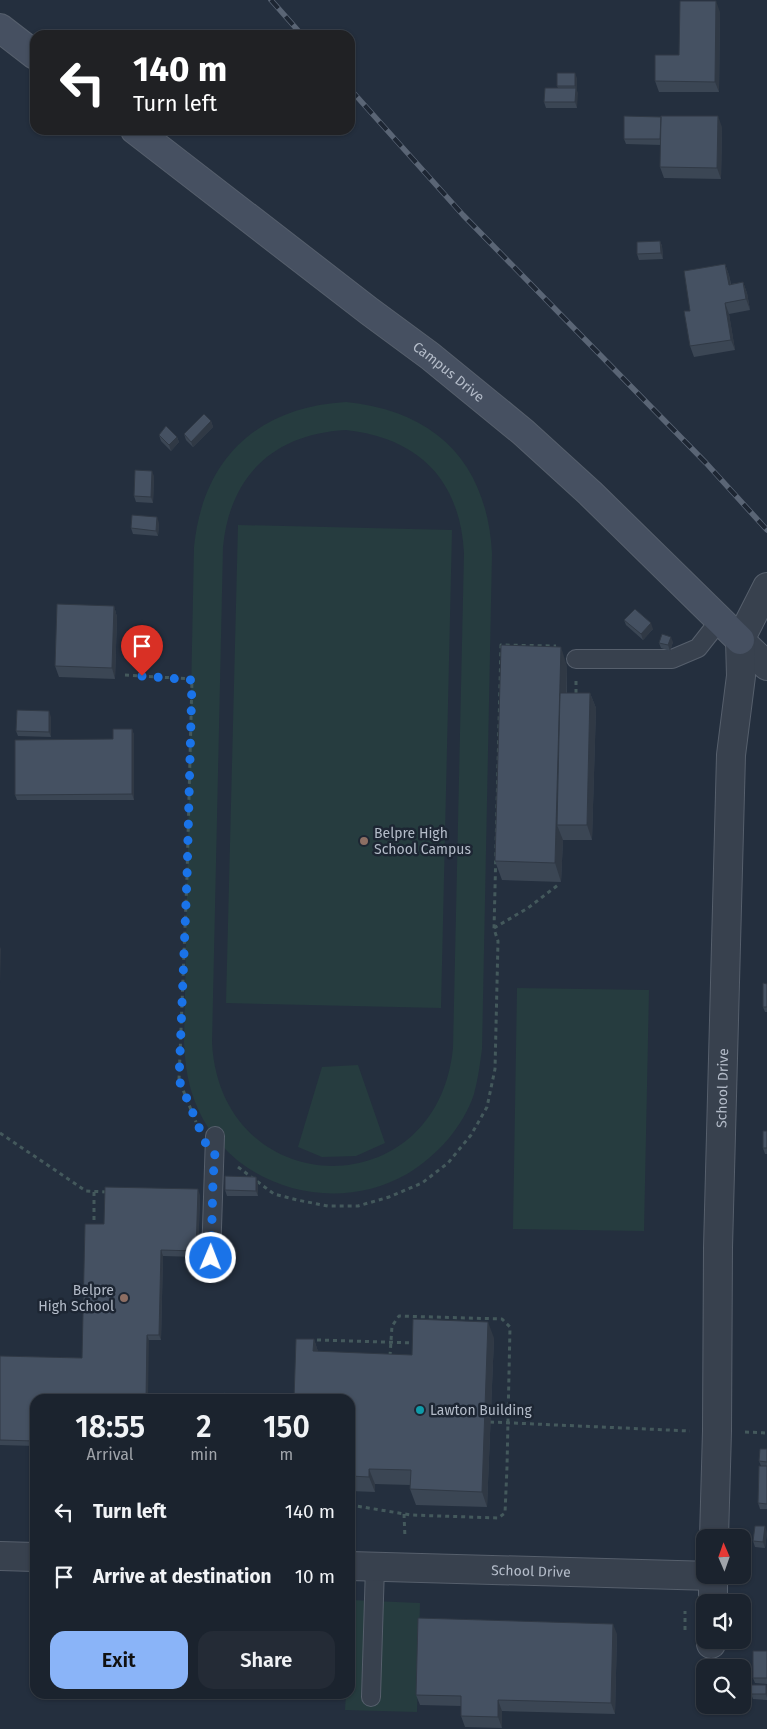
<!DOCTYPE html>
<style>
:root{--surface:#1b232e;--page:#242b36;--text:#f1f3f6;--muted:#a0a4aa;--line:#39404a;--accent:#8ab4f8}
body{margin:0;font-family:"Fira Sans",sans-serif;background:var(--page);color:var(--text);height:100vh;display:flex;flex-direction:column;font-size:19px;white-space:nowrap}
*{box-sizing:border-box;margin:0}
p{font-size:16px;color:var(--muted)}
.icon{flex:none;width:28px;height:28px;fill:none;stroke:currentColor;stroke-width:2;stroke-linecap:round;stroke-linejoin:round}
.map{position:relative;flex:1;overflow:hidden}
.details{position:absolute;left:30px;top:1394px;width:325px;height:305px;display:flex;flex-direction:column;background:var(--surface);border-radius:15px;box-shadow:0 1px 4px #0004,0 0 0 1px var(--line)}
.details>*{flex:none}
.banner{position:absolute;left:30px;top:30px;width:325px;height:105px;border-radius:15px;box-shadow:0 1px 4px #0004,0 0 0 1px var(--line);background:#202124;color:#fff;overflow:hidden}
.needle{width:32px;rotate:358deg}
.buttons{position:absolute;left:696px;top:1529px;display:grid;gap:10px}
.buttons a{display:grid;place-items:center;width:55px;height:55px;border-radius:10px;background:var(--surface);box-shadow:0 1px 4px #0004,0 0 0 1px var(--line);font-size:25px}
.pin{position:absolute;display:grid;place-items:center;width:42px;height:42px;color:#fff;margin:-51px -21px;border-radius:50% 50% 50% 0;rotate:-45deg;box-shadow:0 0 5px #0007}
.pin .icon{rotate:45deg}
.me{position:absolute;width:55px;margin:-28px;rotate:1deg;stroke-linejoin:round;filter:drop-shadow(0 0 4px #0008)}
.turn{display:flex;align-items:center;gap:18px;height:105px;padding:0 20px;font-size:22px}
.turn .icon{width:65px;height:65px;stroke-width:2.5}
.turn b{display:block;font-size:35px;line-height:42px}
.eta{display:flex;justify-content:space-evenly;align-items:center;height:85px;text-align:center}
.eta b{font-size:30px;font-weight:600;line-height:35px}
.cta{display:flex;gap:10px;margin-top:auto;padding:10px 20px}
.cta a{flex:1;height:58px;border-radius:15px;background:var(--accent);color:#111;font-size:20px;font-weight:600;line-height:58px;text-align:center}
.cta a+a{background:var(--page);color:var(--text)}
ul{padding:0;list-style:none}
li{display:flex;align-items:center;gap:15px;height:65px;padding:0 20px}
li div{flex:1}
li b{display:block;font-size:19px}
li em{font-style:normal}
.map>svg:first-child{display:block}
.green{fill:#263c3f;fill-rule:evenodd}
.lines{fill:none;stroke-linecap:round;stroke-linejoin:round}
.lane-casing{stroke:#565f6c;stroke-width:20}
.street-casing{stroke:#565f6c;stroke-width:30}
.secondary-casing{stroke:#565f6c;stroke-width:30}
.path{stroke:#44595c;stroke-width:3;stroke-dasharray:4 4;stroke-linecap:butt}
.lane{stroke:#38414e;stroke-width:18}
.street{stroke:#38414e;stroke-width:28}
.secondary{stroke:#465061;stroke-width:28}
.rail-casing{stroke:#5a6575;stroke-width:5.5}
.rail{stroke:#1d2633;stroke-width:4;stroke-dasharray:11;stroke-linecap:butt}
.wall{fill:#3b4654}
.shaded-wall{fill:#303945}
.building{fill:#455162;stroke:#303945}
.route{stroke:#1a73e8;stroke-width:9;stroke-dasharray:0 16.2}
.education-dot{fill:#8d6e63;stroke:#1d2633;stroke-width:2}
.culture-dot{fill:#0f9aa8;stroke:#1d2633;stroke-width:2}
.labels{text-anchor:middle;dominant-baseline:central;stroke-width:5;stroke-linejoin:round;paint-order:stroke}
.street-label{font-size:14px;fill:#b4bcc9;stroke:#1d2633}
.poi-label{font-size:14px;fill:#b4bcc9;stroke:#1d2633;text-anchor:start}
</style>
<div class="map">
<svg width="767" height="1729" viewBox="0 0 767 1729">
<rect width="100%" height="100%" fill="#242f3e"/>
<path class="green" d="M346,402C436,411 487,463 492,553L482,1049C480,1064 478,1079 474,1094C463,1127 437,1156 407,1174C334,1216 233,1188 198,1109C188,1087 185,1065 184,1042L194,547C203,458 258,407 346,402ZM346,430C418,438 460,479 464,553L453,1048C437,1209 221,1203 212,1043L223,547C230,475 274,434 346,430Z
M238,525L452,530L441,1008L226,1003Z
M517,988L649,990L644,1231L513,1229Z
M358,1065L385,1143L356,1156L322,1157L298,1147L322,1067Z
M350,1600L420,1603L417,1712L345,1710L346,1694H350Z"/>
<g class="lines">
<g class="lane-casing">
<path id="lane" d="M576,659H672L698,648L720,620
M215,1136L211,1258L218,1268
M371,1697L375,1566"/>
</g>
<g class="street-casing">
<g id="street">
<path d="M740,640L767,666"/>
<path id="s1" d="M714,1538L717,1431L718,1248L731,755L741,676L740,640L767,587"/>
<path d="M0,1556L35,1557"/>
<path id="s2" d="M350,1566L713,1576"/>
<path d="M713,1602V1575"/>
<path d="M711,1644L712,1640"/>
</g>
</g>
<g class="secondary-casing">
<g id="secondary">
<path d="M0,28L35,55"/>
<path id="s3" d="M135,130L369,311L430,356L523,432L590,493L740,640"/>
</g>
</g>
<path class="path" d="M125,675L192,679L187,877L179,1080L196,1122
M576,693V681
M494,928L528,908L558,885
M0,1133L86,1191L107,1192
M238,1167L274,1194L297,1200L328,1206H358L389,1197L422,1183L448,1163L471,1135L487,1107L495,1069L498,941L494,929L501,645L556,646
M94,1192V1225
M317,1340L415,1343
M224,1394L233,1399
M490,1422L690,1431
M745,1432L767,1433
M350,1505L411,1515L498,1518L505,1513L507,1467L510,1327L502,1319L399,1316L392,1326L390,1356
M404,1514L405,1538
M685,1630V1611"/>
<use href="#lane" class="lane"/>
<use href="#street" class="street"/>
<use href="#secondary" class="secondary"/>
<g class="rail-casing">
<path id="rail" d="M271,0L302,35
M350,89L463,215L706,463L767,530"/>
</g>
<use href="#rail" class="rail"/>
</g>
<path class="wall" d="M720,12L719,92H659L655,81L679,55Z
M577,78V108H546L544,102L558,88L557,86Z
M722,127L721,179L664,178L660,167L661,145L626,144L624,139Z
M660,241L662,246L663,259L639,260L637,254Z
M725,264L729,275L731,284L743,282L747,293L750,310L729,314L735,350L694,357L690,346V311Z
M211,421L213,427L193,447L186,440L184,434Z
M159,435L177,437L179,442L171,451L161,441Z
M154,476L153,503L136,502L134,496Z
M159,523L158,536L133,534L131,528Z
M114,606L117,617L115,679L59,677L55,666Z
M624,620L653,629L643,640L626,625Z
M673,642L670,651L661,648L659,643Z
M567,666V693H590L596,708L592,840H563L561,882L502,880L495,861Z
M51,717V737L18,736L16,731Z
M132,729L134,735V800H17L15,795Z
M767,984V1012H765L763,1007Z
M767,1131V1154H765L763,1148Z
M256,1177L258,1183V1196H227L225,1190Z
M200,1195L198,1257L163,1256L161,1340H149L35,1399V1446L0,1445V1356L82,1358L104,1224Z
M494,1338L487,1507L416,1505L410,1489V1485L375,1484V1492L350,1491V1399H294L314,1339L318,1352L412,1355Z
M767,1449V1509H760L758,1503L761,1466L759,1461Z
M767,1532L765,1548L755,1547L753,1541Z
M617,1634L615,1714L502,1711V1728L465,1727L461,1716V1706L420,1705L416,1695Z
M767,1651V1684L755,1683L753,1678Z
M767,1689V1700L753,1699L751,1694Z"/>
<path class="shaded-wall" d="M716,1L720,12L719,92L715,82Z
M575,73L577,78V91L575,86Z
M576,88L578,93L577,108L575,102Z
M718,116L722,127L721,179L717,168Z
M660,241L662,246L663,259L661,253Z
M725,264L729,275L732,295L729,285Z
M743,282L747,293L750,310L746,299Z
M725,303L729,314L735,350L731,340Z
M211,421L213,427L193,447L191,442Z
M177,437L179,442L171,451L169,445Z
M152,471L154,476L153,503L151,497Z
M157,517L159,523L158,536L156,531Z
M114,606L117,617L115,679L112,668Z
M651,623L653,629L643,640L641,634Z
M671,637L673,642L670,651L668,645Z
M561,647L567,666L563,825H557L563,840L561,882L555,863Z
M590,693L596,708L592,840L587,825Z
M49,711L51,717V737L49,732Z
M132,729L134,735V800L132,794Z
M0,947L1,949L0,983Z
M256,1177L258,1183V1196L256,1191Z
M198,1189L200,1195L198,1257L196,1251Z
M161,1250L163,1256L161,1340L159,1335Z
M488,1322L494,1338L487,1507L482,1492Z
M147,1335L149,1340L148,1399H146Z
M314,1339L319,1354L313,1351Z
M369,1469L375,1484V1492L369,1477Z
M765,1526L767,1532L765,1548L763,1542Z
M613,1624L617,1634L615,1714L611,1703Z
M766,1685L767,1689V1698L766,1694Z
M498,1700L502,1711V1728L498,1717Z"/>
<path class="building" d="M680,1H716L715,82L655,81V55H679Z
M557,73H575V86H557Z
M545,88H576L575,102H544Z
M624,116L661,117L660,139H624Z
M661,116H718L717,168L660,167Z
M660,241L661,253L637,254V242Z
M725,264L729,285L743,282L746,299L725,303L731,340L690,346L684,311H690L684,271Z
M204,414L211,421L191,442L184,434Z
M166,426L177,437L169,445L159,435Z
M135,470L152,471L151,497L134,496Z
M132,515L157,517L156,531L131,528Z
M57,604L114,606L112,668L55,666Z
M635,609L651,623L641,634L624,620Z
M662,634L671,637L668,645L659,643Z
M501,645L561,647L555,863L495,861Z
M560,693H590L587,825H557Z
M17,710L49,711V732L16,731Z
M113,729H132V794L15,795V740L113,739Z
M763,983L767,984V1007H763Z
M763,1131H767V1148H763Z
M225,1176L256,1177V1191L225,1190Z
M105,1187L198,1189L196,1251L161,1250L159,1335H147L146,1399H35V1441L0,1440V1356L82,1358L85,1224H104Z
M413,1319L488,1322L482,1492L410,1489L411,1470L369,1469V1477L350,1476V1399H294L296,1339H314L313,1351L412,1355Z
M760,1449H767V1462L759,1461Z
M759,1466H767V1504L758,1503Z
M755,1526H765L763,1542L753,1541Z
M418,1618L613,1624L611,1703L498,1700V1717L461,1716V1696L416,1695Z
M753,1651H767V1678H753Z
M751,1685H766V1694H751Z"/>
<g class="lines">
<path class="route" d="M142,676L192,680L187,877L179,1080L206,1144L215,1152L213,1180L211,1258"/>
</g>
<g class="education-dot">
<circle cx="364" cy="841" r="5"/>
<circle cx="124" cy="1298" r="5"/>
</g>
<circle class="culture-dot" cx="420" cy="1410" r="5"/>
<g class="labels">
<g class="street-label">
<text stroke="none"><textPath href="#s3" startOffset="396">Campus Drive</textPath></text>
<text stroke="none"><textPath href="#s1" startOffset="450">School Drive</textPath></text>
<text stroke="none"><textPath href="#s2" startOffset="181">School Drive</textPath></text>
</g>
<g class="poi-label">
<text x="374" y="833">Belpre High<tspan x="374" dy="16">School Campus</tspan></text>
<text x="114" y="1290" text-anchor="end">Belpre<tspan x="114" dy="16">High School</tspan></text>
<text x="430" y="1410">Lawton Building</text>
</g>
</g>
</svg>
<div class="buttons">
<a><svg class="needle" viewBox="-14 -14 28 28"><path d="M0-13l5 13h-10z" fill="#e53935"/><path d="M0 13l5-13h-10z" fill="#a0a4aa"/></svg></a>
<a><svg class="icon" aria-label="sound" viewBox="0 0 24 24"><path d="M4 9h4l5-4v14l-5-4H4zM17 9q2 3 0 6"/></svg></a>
<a><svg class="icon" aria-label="search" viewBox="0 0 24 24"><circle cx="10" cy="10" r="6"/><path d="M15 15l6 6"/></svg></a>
</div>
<div class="pin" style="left:142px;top:676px;background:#d93025"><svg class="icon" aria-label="arrive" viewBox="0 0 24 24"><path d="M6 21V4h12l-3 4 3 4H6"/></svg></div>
<svg class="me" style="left:211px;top:1258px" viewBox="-20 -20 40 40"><circle r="17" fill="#1a73e8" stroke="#fff" stroke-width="3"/><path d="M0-11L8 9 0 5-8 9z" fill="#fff"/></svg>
<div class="banner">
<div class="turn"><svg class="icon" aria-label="left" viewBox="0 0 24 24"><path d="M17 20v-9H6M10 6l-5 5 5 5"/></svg><div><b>140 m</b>Turn left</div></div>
</div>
<section class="details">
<div class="eta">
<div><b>18:55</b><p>Arrival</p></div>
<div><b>2</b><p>min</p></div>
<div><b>150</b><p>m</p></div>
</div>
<ul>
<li><svg class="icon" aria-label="left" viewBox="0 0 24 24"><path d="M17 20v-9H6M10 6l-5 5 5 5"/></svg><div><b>Turn left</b></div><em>140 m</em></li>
<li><svg class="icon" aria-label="arrive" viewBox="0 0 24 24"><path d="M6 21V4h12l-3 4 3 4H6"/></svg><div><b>Arrive at destination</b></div><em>10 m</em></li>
</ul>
<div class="cta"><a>Exit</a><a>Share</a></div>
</section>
</div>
